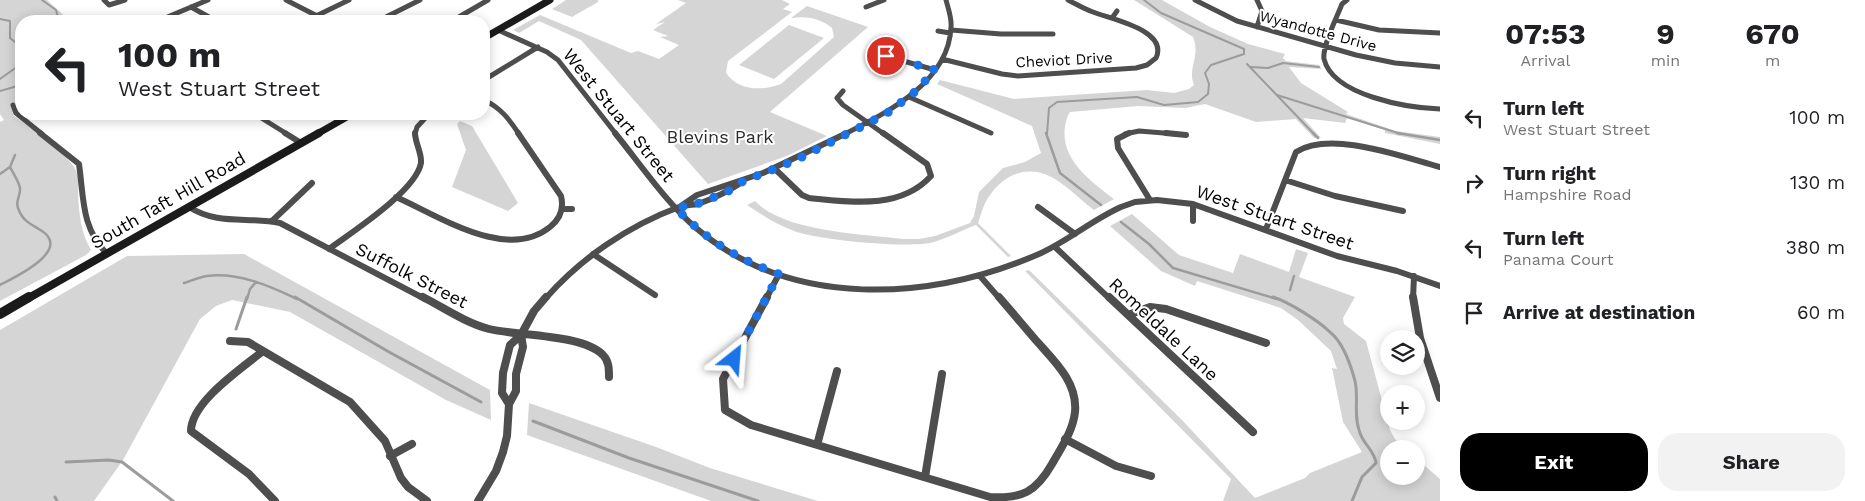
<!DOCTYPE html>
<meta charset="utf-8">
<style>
:root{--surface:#fff;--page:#f2f2f2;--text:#202124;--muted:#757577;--accent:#000}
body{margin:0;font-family:"Work Sans",sans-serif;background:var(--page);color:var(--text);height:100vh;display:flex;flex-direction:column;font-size:19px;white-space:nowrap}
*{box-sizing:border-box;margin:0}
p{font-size:16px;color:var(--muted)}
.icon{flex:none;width:28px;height:28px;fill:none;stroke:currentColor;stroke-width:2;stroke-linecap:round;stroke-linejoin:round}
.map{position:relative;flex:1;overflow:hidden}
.details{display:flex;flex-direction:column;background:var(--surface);width:425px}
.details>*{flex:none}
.hud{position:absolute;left:15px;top:15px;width:475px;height:105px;border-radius:20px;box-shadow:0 2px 12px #0003;background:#fff;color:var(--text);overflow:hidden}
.tools{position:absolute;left:1380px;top:330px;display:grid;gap:10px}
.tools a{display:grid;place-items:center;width:45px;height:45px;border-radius:50%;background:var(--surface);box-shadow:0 2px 12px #0003;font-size:25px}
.pin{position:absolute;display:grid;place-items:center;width:42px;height:42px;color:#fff;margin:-21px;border:2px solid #fff;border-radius:50%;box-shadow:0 1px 5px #0007}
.me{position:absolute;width:55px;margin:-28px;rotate:28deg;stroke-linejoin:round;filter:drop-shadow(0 0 4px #0008)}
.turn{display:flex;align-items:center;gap:18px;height:105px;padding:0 20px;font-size:22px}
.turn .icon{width:65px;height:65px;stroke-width:2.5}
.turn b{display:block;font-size:35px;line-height:42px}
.eta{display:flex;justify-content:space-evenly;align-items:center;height:85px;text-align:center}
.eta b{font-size:30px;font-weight:700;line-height:35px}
.cta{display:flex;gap:10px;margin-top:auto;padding:10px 20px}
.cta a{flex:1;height:58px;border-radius:20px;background:var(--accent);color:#fff;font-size:20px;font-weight:700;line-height:58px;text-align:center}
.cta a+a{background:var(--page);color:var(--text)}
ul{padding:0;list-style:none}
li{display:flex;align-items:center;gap:15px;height:65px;padding:0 20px}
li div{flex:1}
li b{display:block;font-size:19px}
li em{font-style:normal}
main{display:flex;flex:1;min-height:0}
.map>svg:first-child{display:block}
.green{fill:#d5d5d5}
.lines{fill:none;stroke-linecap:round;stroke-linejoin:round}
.stream-far2{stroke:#9c9c9c;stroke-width:2}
.stream-far1{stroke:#9c9c9c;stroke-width:2.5}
.stream{stroke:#9c9c9c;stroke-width:3}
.street-far2{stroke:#4e4e4e;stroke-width:5}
.street-far1{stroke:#4e4e4e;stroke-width:6}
.street{stroke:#4e4e4e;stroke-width:8}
.secondary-far2{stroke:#1b1b1b;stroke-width:7}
.secondary-far1{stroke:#1b1b1b;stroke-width:8}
.secondary{stroke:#1b1b1b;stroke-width:10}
.route{stroke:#1a73e8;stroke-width:9;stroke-dasharray:0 16.2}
.labels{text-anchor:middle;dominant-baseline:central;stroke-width:4;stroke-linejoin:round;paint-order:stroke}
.far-street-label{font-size:15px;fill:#000;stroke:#fff}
.street-label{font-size:18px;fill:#000;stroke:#fff}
.park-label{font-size:18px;fill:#2c2c2c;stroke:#fff}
</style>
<main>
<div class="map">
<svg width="1440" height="501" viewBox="0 0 1440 501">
<rect width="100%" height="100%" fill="#fff"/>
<path class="green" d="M0,0H47L70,21H21V111L13,115C28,126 71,156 76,171C79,178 78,187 78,194C79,214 81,233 91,250L86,255L0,301V122L4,120L0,114Z
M566,0H598V2L572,17L552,9Z
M678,0H782L790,4L783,9L792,12L728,61L726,73C738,91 763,91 781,84L834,37L832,28C820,18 806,16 791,18L807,6L868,27L770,112L827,136L787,156L708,184L581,40L539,21L519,33L513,30L540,15L631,53L638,51L659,59L679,45L660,37L668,36L653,30L665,22L656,24L686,3Z
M1134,0H1162L1210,27L1248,44L1285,54L1283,58L1286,61L1319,65L1322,69L1289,67L1301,83L1348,112L1346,114L1396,131L1440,137V144L1385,133V130L1347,118L1345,123L1303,118L1321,138H1314L1296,119L1256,122L1205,104L1185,108L1138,106L1070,112C1067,116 1066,121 1065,126C1060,160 1091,181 1114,199L1094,210C1079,199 1064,182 1047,175C1023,165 1001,177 988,198C983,205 981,215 978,223L1011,256L1008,257L976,225C962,230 948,238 934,242C910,249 817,240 794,231C777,225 762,215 747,205L755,201C784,232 863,234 903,239H919L935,236L970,223L974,216L979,192L1003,168L1025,162L1041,153L1032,126L937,84L940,80L1014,99L1147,90L1174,93L1189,89L1194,85C1187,68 1201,56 1193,37Z
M789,25L824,38L774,79L739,65Z
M460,121L472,126L518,203L508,211L452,187L466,150L457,124Z
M1132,214L1179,255L1233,273L1240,254L1289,272L1296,249L1308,253L1299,277L1355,297L1343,318L1344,324L1366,341L1390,430L1395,439L1405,449H1389V476H1416V458L1440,479V501H1223L1231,479L1025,271L1029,270L1182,420L1255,498L1305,478L1310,473L1362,452L1343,422L1332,368L1337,369L1331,351L1298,320L1281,308L1197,281L1195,286L1161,271L1110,226Z
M244,254L490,390L491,420L446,400L290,312L232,300L216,306L200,319L123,460L94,501H0V330L127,256Z
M529,403L656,447L710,468L818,501H711L527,435Z"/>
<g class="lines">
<path class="stream-far2" d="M42,0L56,10L59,21
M0,19L10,21V38L21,47
M1247,64L1314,134
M1251,67L1268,68L1283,63L1319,67
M0,79L21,64
M0,91L21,85
M1277,95L1401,134
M1047,134L1049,108L1057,102L1137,97L1164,105L1198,102L1208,94L1209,84L1205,73L1211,65L1244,54V49L1161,13L1144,0"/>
<path class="stream-far1" d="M1046,133L1060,173L1101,205
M1313,133L1318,138
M1397,133L1440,140
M0,174L10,167
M1121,222L1149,244L1173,268L1277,299
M184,283C191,281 199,277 207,276C238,272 270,286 297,299
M0,285C13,278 72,251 42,231C31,224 23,222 18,208C15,201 21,195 20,188C19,182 13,173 10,167L15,155
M1290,290L1294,276
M247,299L250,289L256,282"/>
<path class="stream" d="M295,297L389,352L481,402
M1273,297C1289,302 1319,321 1331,333C1343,343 1351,366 1355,381C1359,398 1353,416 1360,433C1364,445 1374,450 1376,463L1362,477L1352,501
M236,329L247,297
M533,421L629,458L758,501
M66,462L109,460L122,462L173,501
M55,497L57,501"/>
<path class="street-far2" d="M104,0L109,5L125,0
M286,0L327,21
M1195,0L1237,21L1356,55L1395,63L1440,67
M1257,0L1262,11L1257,27
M1347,0L1342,4C1337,17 1322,46 1324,59C1333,96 1409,108 1440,109
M191,7L216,21
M866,7L884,0
M316,16L349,0
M1112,18L1117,11
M1336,20L1379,30L1440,33
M158,21L208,0
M378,21L420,0
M452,21L488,0
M498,30L547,52L558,60L616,134
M951,30L1001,34H1053
M938,31L950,33
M886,56L935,70
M942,59L1002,74L1018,76L1136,68L1147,65L1156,58C1169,30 1110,19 1093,12C1084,9 1076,4 1068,0
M484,80L538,47
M843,91L837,98L843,105L884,134
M909,97L991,133
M484,100C501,108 509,119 519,134
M13,105L16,113L42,134
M255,114L287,134
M415,134L417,127L429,114
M845,134C888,112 949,82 951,27C952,18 948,8 946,0
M1125,134L1139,131L1176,134"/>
<path class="street-far1" d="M40,133L79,164C84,199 81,227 107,254
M285,133L301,143
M615,133C641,165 665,201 696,228C792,310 930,301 1039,254C1068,241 1092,220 1121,207L1135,202L1157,200L1193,204L1337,256L1397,271L1440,286
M1129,133L1117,139L1118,148L1150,200
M1166,133L1186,135
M775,169L802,195L809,198C851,202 900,210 931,176L927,164L883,133
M1285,180L1335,196L1403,211
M396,197C439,216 507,262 550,227C560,219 564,208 561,196L518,133
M1193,204V221
M681,206L697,195L763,173L847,133
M189,207C219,226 247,216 280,223L425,299
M1038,207L1075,234
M562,209H572
M272,221L312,183
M1266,229L1296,152C1331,130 1402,157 1440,167
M1055,247L1110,299
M329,249C352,232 416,191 421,163C422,153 415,143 415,133
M593,254L655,295
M980,276L1000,299
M545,299C581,258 628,226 679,207C685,205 692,205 698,204C712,199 727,192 739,184
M766,299L779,274
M1413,299L1414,276"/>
<path class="street" d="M423,297C444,308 466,323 489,329C517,336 583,334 603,355C609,361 609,369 609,377
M767,297L723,379L725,410L751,425L990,497C1022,499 1036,492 1052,464C1061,448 1073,431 1075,412C1078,381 1052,359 1034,338C1022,324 1011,311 999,297
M1109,297L1253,432
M1413,297L1420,338L1440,398
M1128,315L1150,307L1166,309L1266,343
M230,341L248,342L350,402L385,441L401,478L408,487L427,501
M263,351C242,368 191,402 191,431L249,474L275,501
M509,404L502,393L503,373L510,345L521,335L534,311L546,297
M1065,439L1116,466L1151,476
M817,445L837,371
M390,456L412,444
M925,477L942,374
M478,501L496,471L503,452L507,436L509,404L516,391V374L523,347L521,335"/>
<path class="secondary-far2" d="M484,38L550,0
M317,134L352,114"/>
<path class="secondary-far1" d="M27,299L319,133"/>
<path class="secondary" d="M0,314L29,297"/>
</g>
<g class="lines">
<path class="route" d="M734,359L779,274C739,260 705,239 676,208L697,204L727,192L742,182L796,160L886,114L916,91L935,70L886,56"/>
</g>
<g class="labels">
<g class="far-street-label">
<text transform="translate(1318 31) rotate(15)">Wyandotte Drive</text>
<text transform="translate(1064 60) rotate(-3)">Cheviot Drive</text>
</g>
<g class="street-label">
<text transform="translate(619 115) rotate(51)">West Stuart Street</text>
<text transform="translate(168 200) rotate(-30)">South Taft Hill Road</text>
<text transform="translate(1275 217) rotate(19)">West Stuart Street</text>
<text transform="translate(412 275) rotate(27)">Suffolk Street</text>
<text transform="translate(1164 329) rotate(43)">Romeldale Lane</text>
</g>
<g class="park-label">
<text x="720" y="136">Blevins Park</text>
</g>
</g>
</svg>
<div class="tools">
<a><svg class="icon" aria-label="layers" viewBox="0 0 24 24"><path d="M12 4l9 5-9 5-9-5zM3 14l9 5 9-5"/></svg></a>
<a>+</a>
<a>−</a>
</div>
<div class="pin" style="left:886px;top:56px;background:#d93025"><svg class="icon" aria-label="arrive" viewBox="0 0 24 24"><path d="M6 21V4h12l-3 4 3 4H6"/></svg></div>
<svg class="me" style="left:734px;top:359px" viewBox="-20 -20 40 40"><path d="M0-17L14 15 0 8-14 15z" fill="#1a73e8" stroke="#fff" stroke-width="4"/></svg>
<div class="hud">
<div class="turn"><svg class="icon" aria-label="left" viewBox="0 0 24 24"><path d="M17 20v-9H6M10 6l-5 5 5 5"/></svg><div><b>100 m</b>West Stuart Street</div></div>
</div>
</div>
<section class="details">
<div class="eta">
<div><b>07:53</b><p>Arrival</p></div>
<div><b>9</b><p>min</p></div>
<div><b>670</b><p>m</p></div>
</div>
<ul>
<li><svg class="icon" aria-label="left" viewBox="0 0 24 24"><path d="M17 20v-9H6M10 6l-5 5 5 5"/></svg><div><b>Turn left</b><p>West Stuart Street</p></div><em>100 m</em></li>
<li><svg class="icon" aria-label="right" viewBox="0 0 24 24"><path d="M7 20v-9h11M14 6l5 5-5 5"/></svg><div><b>Turn right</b><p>Hampshire Road</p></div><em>130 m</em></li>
<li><svg class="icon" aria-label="left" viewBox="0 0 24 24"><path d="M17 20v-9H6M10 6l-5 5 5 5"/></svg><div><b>Turn left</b><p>Panama Court</p></div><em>380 m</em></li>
<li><svg class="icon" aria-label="arrive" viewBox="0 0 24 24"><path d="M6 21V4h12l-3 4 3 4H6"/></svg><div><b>Arrive at destination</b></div><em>60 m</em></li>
</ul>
<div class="cta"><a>Exit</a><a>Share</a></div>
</section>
</main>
